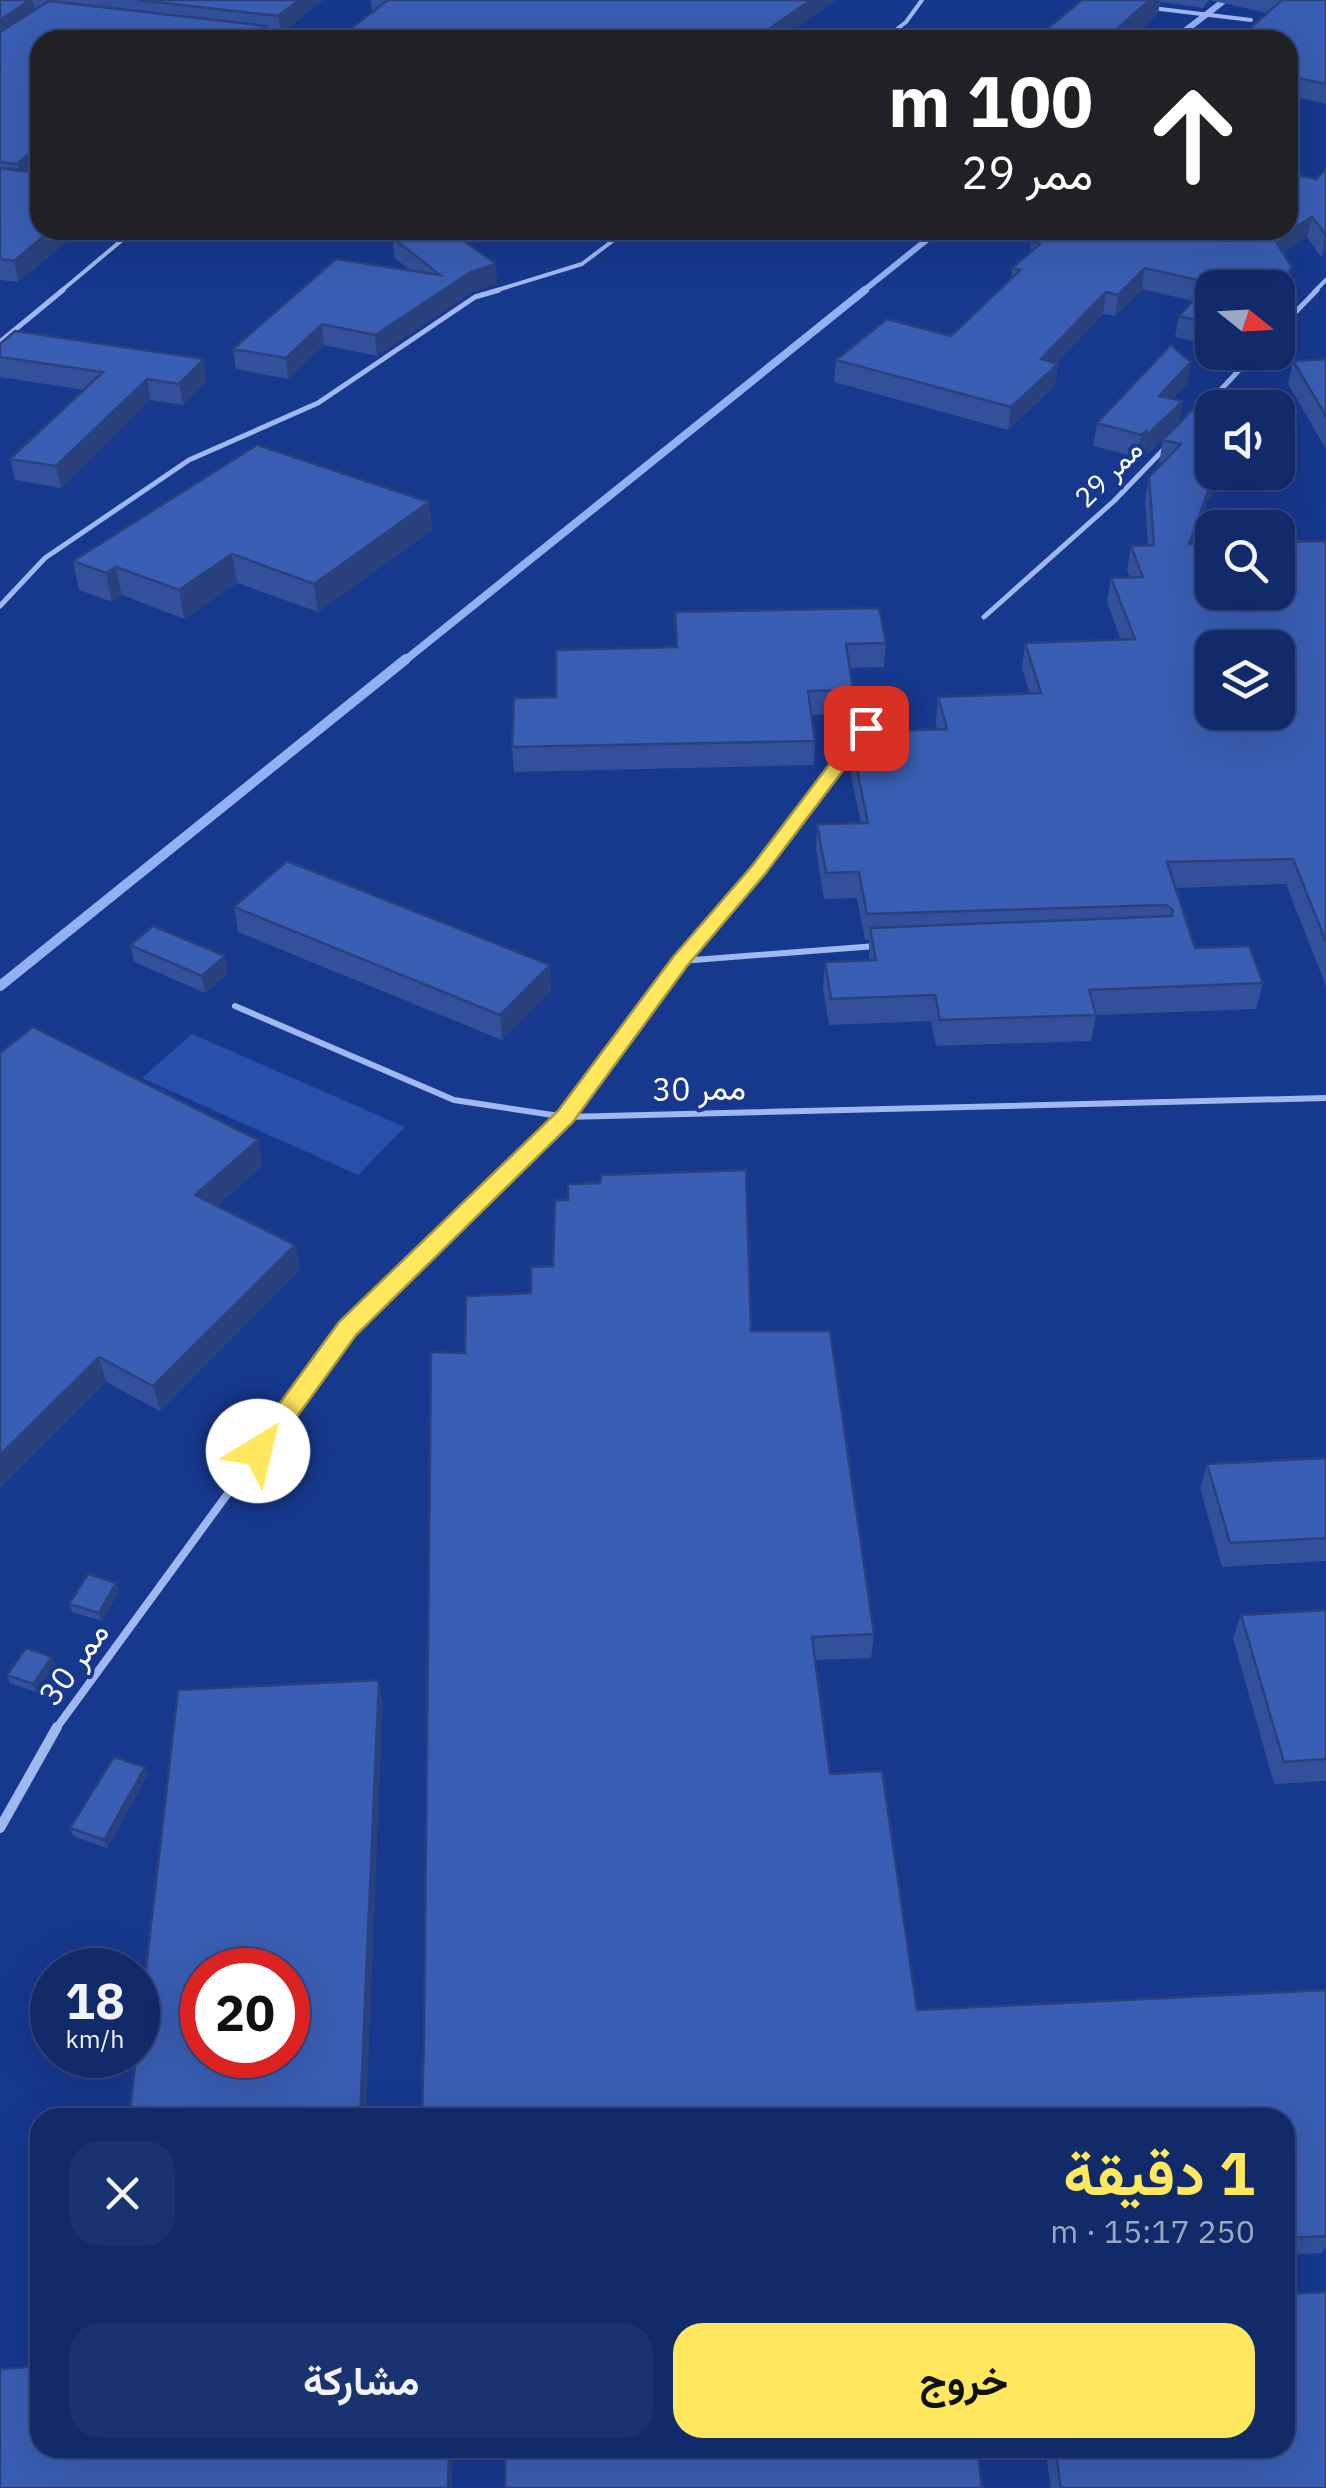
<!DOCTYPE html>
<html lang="ar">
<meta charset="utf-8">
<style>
:root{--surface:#102a6a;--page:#193270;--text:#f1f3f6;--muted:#9ca7c1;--line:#30467e;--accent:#ffe85e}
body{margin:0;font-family:"IBM Plex Sans",Vazirmatn,sans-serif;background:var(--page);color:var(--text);direction:rtl;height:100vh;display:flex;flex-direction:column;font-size:38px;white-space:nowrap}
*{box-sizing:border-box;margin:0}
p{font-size:32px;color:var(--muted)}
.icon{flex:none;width:55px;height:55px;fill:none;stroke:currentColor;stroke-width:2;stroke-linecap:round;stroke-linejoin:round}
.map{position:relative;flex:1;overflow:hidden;direction:ltr}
.panel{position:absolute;left:30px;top:2108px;width:1265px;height:350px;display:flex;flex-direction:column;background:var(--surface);border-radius:30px;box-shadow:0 10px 40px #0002,0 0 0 2px var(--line);direction:rtl}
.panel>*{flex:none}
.top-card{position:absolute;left:30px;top:30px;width:1268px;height:210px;border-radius:30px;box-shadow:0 10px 40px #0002,0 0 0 2px var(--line);direction:rtl;background:#202124;color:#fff;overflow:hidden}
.needle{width:65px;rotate:108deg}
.buttons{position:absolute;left:1195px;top:270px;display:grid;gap:20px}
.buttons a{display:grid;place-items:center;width:100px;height:100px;border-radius:20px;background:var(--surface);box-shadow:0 10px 40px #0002,0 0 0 2px var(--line);font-size:50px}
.speed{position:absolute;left:30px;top:1948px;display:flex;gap:20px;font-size:50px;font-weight:700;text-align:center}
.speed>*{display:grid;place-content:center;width:130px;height:130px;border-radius:50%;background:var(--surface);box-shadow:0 10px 40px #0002,0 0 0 2px var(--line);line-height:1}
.speed small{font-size:25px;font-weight:400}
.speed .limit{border:15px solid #d22;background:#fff;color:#111}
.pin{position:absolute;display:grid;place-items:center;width:85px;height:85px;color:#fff;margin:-42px;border-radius:20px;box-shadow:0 5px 15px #0006}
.me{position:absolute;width:110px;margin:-55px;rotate:36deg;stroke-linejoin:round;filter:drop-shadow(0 0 8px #0008)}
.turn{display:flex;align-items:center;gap:35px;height:210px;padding:0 40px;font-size:45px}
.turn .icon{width:130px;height:130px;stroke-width:2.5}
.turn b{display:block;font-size:70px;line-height:85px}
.round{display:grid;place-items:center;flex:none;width:105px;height:105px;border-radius:30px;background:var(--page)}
.overview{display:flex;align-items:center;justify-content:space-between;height:170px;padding:0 40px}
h1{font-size:60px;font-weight:700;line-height:75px;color:var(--accent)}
.cta{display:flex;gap:20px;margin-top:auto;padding:20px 40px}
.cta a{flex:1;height:115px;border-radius:30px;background:var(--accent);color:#111;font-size:40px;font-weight:700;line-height:115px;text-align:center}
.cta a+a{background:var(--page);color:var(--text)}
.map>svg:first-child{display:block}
.green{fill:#2850ab}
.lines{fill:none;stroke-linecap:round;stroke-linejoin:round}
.stream-far2{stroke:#92b0f2;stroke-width:6}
.stream-far1{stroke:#92b0f2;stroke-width:8}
.stream{stroke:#92b0f2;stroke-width:10}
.lane-far4{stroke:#a0b8f0;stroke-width:4}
.lane-far3{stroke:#a0b8f0;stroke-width:5}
.lane-far2{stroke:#a0b8f0;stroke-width:6}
.lane-far1{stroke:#a0b8f0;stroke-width:8}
.lane{stroke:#a0b8f0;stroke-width:10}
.wall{fill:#32519a}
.shaded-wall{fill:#29427d}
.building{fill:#3a5eb3;stroke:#29427d;stroke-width:2.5;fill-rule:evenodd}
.route{fill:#ffe85e;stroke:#a6973d;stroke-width:2.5}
.labels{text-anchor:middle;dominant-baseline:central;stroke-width:8;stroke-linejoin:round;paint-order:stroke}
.far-street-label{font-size:28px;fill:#fff;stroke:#16388d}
.street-label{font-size:32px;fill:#fff;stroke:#16388d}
</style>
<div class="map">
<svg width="1326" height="2488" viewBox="0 0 1326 2488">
<rect width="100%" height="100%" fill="#16388d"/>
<path class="green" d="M192,1034L405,1127L358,1175L142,1078Z"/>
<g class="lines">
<path class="stream-far2" d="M1173,40L1225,0
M862,292L939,230"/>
<path class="stream-far1" d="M403,662L865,290"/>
<path class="stream" d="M0,986L406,659"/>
<path class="lane-far4" d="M1152,8L1251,20
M883,40L906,22L922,0
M60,292L134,230
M491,292L582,264L627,230
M1314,292L1326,280"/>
<path class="lane-far3" d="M1278,330L1317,290
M0,342L63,290
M1201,411L1256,352
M0,606L45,558L189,460L318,403L475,297L499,290
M984,617L1114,501L1167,446"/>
<path class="lane-far2" d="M681,961L876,946
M235,1006L454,1100L566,1117L866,728
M551,1132L566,1117L1326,1098"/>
<path class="lane-far1" d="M55,1730L348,1329L553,1129"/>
<path class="lane" d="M0,1828L57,1727"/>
</g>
<path class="wall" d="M0,0H323L281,34L40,40L35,172L40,230H81L18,282L0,280Z
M371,0H836L779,40H336L374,11H372Z
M1082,0H1326V104L1288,95V40L1267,13L1209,0L1203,8L1160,2L1158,14L1129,40H1034Z
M1326,169V251L1321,257L1307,237L1283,253L1287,288L1278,302V288H1212V346L1175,337L1179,316L1193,301L1142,289L1115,316L1103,314L1056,363L1058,364L1055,386L1008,430L834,382L836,360L951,336L1011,279L1012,268L1030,252L1031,242L1288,230L1316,179Z
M393,238L497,284L472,292L377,356L324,345L288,379L236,369L233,349L410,270L394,258Z
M0,344L207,380L183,405L150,400L61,488L15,480L10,459L84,390L0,377Z
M1326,359V449L1288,384L1293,361Z
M1187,384L1173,399L1179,423L1208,501L1193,544L1326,541V986L1286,884L1175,888L1195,948L1263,983L1256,1009L1096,1015L1091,1041L936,1046L931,1021L829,1025L823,988L825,962L869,960V940H865L857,898L824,899L816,849L817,824L861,823L851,776L853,750L937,729L936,722L938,697L1030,694L1022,668L1025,643L1121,640L1107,602L1111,578L1130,577L1127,570L1131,546L1148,545L1145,501L1149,477L1162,464L1159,463L1163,440L1169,433L1142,459V453L1137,457L1093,446L1097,423Z
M429,502L432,530L318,612L237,583L184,619L122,595L112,602L79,590L73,561Z
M675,612L886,643L884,667L850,668L853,690L851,714L811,715L815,741L814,765L514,772L512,747L556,697L676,648Z
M234,907L551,990L502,1040L238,932Z
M130,945L228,973L205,993L134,962Z
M0,1053L263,1165L217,1206L295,1245L300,1269L160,1411L106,1382L0,1488Z
M751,1331L874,1634L871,1658L815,1660L830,1774L917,2010L1326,1990V2247L1322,2253L1285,2255V2118H422L465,1353Z
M1326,1458V1561L1222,1567L1200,1488L1207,1464Z
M116,1583L119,1591L102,1621L72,1612L69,1604Z
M1326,1610V1781L1274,1784L1233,1638L1241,1615Z
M52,1657L55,1665L36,1692L10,1683L7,1675Z
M148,1775L107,1848L73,1836L70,1828Z
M1045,2448H1285L1326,2488H1051Z"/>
<path class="shaded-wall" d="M30,0H32L36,17L0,41V20Z
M299,0H323L281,34L278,16Z
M811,0H836L779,40H753Z
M1150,0H1160L1158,14L1129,40H1104Z
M40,145V168L21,184L17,164Z
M1312,217L1307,237L1271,261L1275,240Z
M51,230H81L18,282L14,261Z
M1326,235V251L1321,257L1325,236Z
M496,264L497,284L472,292L377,356L375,335L471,272Z
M1292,267L1287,288L1278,302L1277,288Z
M1145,268L1142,289L1115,316L1118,295Z
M1106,292L1103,314L1038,381L1041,359Z
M322,324L324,345L288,379L286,358Z
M204,359L207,380L183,405L179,384Z
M1191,362L1187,384L1155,419L1159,396Z
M1058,364L1055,386L1008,430L1011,407Z
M147,379L150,400L61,488L56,466Z
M1183,401L1179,424L1142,459L1146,436Z
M1146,431L1142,453L1137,457L1141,435Z
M1216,472H1230L1208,501L1184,568L1189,544L1213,477Z
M429,502L432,530L318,612L314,584Z
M232,554L237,583L184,619L179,590Z
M116,567L122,595L112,602L106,573Z
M225,956L228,973L205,993L202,976Z
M550,965L551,990L502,1040L500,1015Z
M258,1140L263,1165L201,1220L195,1195Z
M295,1245L300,1269L160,1411L153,1386Z
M99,1357L106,1382L0,1488V1455Z
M116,1583L119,1591L102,1621L99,1613Z
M52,1657L55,1665L36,1692L33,1684Z
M379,1680L383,1703L366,2118H360Z
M145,1767L148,1775L107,1848L104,1840Z
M449,2448H453L452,2488H448Z"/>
<path class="building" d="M0,0H30L0,20Z
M138,0H299L278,16Z
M388,0H811L753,40H336Z
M1082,0H1150L1104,40H1034Z
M1282,0H1326V84L1288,76V40H1237Z
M49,1L266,26L258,32L328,40H40V145L17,164L0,162V32Z
M0,168L40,173V230H51L14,261L0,259Z
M1326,169V235L1312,217L1275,240L1292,267L1277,288H1212V324L1179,316L1210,283L1145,268L1118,295L1106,292L1041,359L1058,364L1011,407L836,360L887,319L951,336L1020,270L1012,268L1040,244L1031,242L1045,230H1288V173L1316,179Z
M427,230H449L496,264L471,272L375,335L322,324L286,358L233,349L336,259L440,275L393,238Z
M15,331L204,359L179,384L147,379L56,466L10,459L103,372L0,357V344Z
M1171,345L1191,362L1159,396L1183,401L1146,436V431L1141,435L1097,423Z
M1326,359V416L1293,361Z
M1198,404L1217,408H1212V472H1216L1213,477L1189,544H1212V592H1278V542L1326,541V942L1293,859L1167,862L1195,948L1249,946L1263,983L1089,990L1096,1015L940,1020L935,995L831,999L825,962L876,960L870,928L1172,916L1173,910L1166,905L867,914L859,872L826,873L817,824L868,823L853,750L865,732L947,729L938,697L1041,693L1025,643L1135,639L1111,578L1143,577L1131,546L1154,545L1149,477L1181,444L1163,440ZM1212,648H1278V712H1212Z
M257,445L429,502L314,584L232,554L179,590L116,567L106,573L73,561Z
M879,608L886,643L846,644L853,690L808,691L815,741L512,747L514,698L556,697V650L677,647L675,612Z
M287,861L550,965L500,1015L234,907Z
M153,926L225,956L202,976L130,945Z
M33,1027L258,1140L195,1195L295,1245L153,1386L99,1357L0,1455V1053Z
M746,1170L751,1331H830L874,1634L812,1637L830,1774L882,1771L917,2010L1326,1990V2236L1285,2238V2118H422L424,2034L431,1352L465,1353L466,1296L531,1293V1267L553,1266L555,1200H568V1184L600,1183L601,1175Z
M1326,1458V1538L1230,1543L1207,1464Z
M88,1574L116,1583L99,1613L69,1604Z
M1326,1610V1759L1284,1762L1241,1615Z
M26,1648L52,1657L33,1684L7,1675Z
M379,1680L360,2118H129L178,1690ZM202,1970H288V2055H202Z
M114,1757L145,1767L104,1840L70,1828Z
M1326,2292V2488H1061L1055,2448H1285V2294Z
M40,2366V2448H449L448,2488H0V2369Z
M505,2448H977L982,2488H505Z"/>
<path class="route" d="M860,724L875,728L765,874L687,966L573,1122L356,1335L267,1458H250L246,1451L250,1444L339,1322L558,1111L673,957L752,866Z"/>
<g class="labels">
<g class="far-street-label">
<text transform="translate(1108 473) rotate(-45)">ممر 29</text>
</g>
<g class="street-label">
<text transform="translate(699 1088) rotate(-1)">ممر 30</text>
<text transform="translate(73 1663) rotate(-54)">ممر 30</text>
</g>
</g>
</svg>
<div class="buttons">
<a><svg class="needle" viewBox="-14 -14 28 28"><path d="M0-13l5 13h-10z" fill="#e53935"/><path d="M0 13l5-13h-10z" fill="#9ca7c1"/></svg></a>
<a><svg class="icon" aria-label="sound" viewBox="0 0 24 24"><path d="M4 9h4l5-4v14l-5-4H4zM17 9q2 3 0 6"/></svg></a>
<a><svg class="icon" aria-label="search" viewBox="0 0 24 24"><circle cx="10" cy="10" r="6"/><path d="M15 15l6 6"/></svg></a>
<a><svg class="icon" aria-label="layers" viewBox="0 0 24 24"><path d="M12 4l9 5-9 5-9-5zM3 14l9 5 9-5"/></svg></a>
</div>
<div class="speed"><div>18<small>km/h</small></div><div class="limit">20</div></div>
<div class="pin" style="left:866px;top:728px;background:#d93025"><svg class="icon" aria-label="arrive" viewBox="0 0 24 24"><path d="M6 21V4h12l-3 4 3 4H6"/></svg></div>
<svg class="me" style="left:258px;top:1451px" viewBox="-20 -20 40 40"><circle r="19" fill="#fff"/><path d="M0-13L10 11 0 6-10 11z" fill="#ffe85e"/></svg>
<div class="top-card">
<div class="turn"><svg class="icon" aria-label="ahead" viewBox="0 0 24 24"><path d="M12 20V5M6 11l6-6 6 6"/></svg><div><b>100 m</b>ممر 29</div></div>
</div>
<section class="panel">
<div class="overview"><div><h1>1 دقيقة</h1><p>250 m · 15:17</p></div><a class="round"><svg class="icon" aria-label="close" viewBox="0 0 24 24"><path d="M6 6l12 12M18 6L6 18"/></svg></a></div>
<div class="cta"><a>خروج</a><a>مشاركة</a></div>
</section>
</div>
